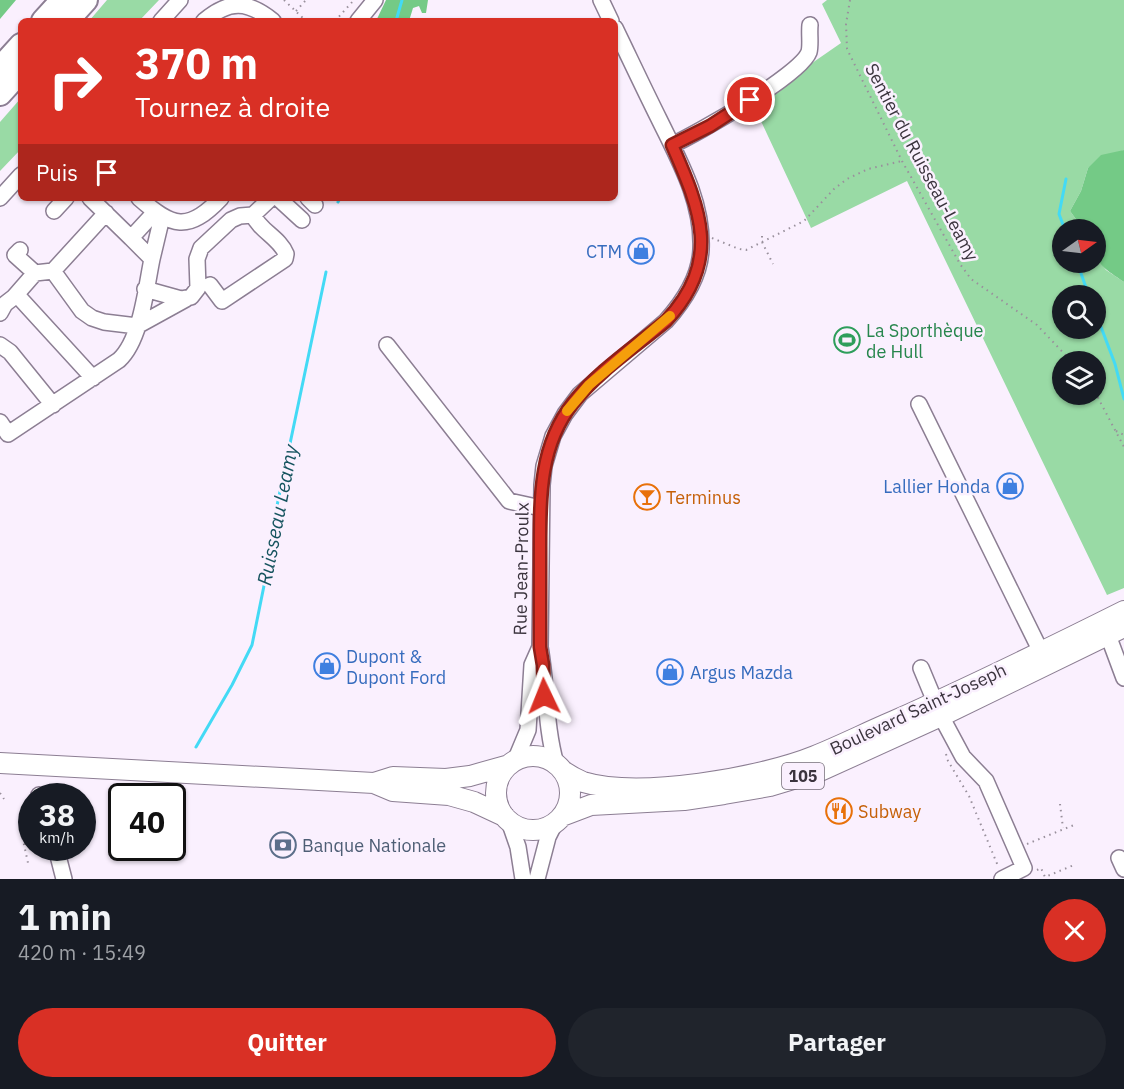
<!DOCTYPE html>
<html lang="fr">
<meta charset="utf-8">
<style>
:root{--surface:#171b24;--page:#20242c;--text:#f1f3f6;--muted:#9ea1a6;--accent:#d93025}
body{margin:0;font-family:"IBM Plex Sans",sans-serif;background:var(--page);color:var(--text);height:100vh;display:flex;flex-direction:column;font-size:22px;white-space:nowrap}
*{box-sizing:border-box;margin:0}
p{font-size:20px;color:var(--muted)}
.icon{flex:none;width:33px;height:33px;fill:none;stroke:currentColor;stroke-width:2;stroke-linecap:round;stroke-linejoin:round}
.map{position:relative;height:879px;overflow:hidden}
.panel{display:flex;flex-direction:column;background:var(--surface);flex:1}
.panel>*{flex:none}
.top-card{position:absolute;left:18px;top:18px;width:600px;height:183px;border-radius:9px;box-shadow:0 2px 4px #0004;background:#d93025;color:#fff;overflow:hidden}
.needle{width:39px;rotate:76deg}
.tools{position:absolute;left:1052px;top:219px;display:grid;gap:12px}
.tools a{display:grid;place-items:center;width:54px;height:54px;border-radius:50%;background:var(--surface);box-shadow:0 2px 4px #0004;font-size:30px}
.speed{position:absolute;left:18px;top:783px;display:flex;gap:12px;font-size:30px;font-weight:700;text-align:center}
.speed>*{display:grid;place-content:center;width:78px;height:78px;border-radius:50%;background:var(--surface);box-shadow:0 2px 4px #0004;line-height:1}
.speed small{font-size:15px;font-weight:400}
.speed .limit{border:3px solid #111;border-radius:9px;background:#fff;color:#111}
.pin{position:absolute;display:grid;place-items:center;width:51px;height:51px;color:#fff;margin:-26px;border:3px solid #fff;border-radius:50%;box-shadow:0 2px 6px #0007}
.me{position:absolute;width:66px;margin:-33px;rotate:358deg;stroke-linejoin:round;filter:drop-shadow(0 0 4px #0008)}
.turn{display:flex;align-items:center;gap:21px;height:126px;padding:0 18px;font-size:27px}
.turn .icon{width:78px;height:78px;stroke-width:2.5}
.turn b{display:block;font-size:42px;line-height:51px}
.then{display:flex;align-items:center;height:57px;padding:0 18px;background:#0003;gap:12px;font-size:22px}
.round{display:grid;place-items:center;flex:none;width:63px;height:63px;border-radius:32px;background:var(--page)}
.headline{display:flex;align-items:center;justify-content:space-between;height:102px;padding:0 18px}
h1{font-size:36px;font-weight:800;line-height:45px}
.button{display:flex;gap:12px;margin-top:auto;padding:12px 18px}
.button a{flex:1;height:69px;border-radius:36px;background:var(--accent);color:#fff;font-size:24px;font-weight:800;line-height:69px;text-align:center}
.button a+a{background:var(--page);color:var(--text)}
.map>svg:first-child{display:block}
.green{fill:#99daa5;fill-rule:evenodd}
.forest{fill:#74ca86}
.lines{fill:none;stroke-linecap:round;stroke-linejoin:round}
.stream{stroke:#43daf5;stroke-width:3}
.minor-casing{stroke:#8c7e93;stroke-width:18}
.major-casing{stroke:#8c7e93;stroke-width:22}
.highway-casing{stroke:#8c7e93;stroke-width:26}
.path{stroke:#99909c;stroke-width:2;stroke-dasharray:1.5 4.5;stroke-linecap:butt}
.minor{stroke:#fff;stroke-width:15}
.major{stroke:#fff;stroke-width:20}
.highway{stroke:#fff;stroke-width:22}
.route-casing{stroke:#8d1f18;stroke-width:15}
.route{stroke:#d93025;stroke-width:10}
.slow{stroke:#f59e0b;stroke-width:10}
.labels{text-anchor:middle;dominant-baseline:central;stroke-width:5;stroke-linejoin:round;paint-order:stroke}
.shield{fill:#faf0fe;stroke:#746c78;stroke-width:1.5}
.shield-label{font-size:16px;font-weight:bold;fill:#3b343e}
.street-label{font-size:18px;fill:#3b343e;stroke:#faf0fe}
.shop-label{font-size:18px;fill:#366cbe;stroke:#faf0fe;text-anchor:end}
.leisure-label{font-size:18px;fill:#27864d;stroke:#faf0fe;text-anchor:start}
.food-label{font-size:18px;fill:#c56008;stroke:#faf0fe;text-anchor:start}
.service-label{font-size:18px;fill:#4e5e75;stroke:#faf0fe;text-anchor:start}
.water-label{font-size:20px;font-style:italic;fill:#16545f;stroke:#faf0fe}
</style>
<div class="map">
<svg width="1124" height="879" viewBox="0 0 1124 879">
<rect width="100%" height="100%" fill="#faf0fe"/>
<path class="green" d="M107,0H159L139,21H89Z
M827,0H1124V150L1088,168L1081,191L1070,211L1083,229L1062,230V262H1095V256L1106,270L1124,282V588L1107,595L907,181L811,228L753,104L841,43L822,4ZM1062,296H1095V328H1062ZM1062,362H1095V394H1062Z
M21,98V149L0,171V122Z"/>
<path class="forest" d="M0,0H16L0,19Z
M386,0H428L426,13H422L419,6L413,8L409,21H376Z
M1124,150V282C1096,263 1095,263 1095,230L1083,229L1070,211L1081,191L1088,168L1101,155Z"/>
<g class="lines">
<path class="stream" d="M396,21L402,0
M338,202L340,198
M1065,230L1059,214L1066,179
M1077,262L1089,296
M1095,311L1115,364L1124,399
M196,747L232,685L252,645L269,561L275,540L274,520L326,272"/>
<g class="minor-casing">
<path id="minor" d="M601,0L611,21
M161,21L180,0
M204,21C229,0 247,0 273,21
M358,21L375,0
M672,145C696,134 801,75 809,52C811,45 809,33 810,25
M0,198L21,175
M90,198L131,238L155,212
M139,198C172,227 188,233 221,198
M278,198L302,220
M308,198L315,205
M54,211L66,198
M20,250L15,255L35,273L53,271L106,213
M152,259L162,217
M53,271L82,311L92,318L104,322L137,326L186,299
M210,285L222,301L285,259L286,254C280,238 260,231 253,215
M145,289L181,299L191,297L198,288L197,259L201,248L231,220L240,216L253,215L271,198
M17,295L93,378
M0,313L5,304L14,297L35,273
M0,345L10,352L53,405
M387,345L509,501L541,508
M919,404L1045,660
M0,422L8,434L119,360C141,340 146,288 152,259L131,238
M1105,627L1124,678
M921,668L941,716L963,757L986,781L1024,868L1002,879
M515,761L528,730L532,665L540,647
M556,764C545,725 547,686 540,647L542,485L544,466L553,436L565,414L580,394L666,321C684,301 700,276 701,249C703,202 679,160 659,119C644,89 630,59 615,28
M39,795V796
M509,821L518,847L523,879
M56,848L64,879
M1119,858L1124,869
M537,879L548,837L555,823"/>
</g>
<g class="major-casing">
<path id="major" d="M496 793a37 37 0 1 1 74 0a37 37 0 1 1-74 0Z
M0,763L374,783L393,777L446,779L470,776L509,765
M563,771C569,775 576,779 583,782C639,799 761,778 815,756C842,745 868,732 894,721C972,686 1048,649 1124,611
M374,783L393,791L449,795L474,802L504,816
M562,816L591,805L684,800L724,794L770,786L820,771L941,716L1124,627"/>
</g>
<g class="highway-casing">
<path id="highway" d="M43,21L62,0
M67,21L86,0
M0,68L21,45
M0,94L21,71"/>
</g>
<path class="path" d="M284,0L306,21
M850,0L846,24L847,49L902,161L960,264L971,279L1037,325L1072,362
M296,11L306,0
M312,21L313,20
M335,21L354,0
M762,236V242L773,264
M712,238L739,249L746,250L804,221L834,189L847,179L868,169L902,161
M1095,392L1124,447
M1116,431L1124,435
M946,754L948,761L969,796L998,866
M0,793L4,799
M1060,804L1063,828
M20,826L28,863
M1027,844L1074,825
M1037,870L1041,868L1045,877L1074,865"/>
<use href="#minor" class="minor"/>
<use href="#major" class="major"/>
<use href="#highway" class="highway"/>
</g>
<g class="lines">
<g class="route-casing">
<path id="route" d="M544,696L543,665L540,647C540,615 540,583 540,551C540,498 539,446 573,403C598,371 635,347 666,321C722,261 701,211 672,145L710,126L750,100"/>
</g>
<use href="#route" class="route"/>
<path class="slow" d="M567,411L589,385L670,316"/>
</g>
<defs>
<g id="shop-ring" transform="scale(1.35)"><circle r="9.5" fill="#faf0fe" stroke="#3f7fe0" stroke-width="1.5"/><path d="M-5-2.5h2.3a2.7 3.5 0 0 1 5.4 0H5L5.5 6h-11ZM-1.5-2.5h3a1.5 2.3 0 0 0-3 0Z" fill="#3f7fe0"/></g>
<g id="stadium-ring" transform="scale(1.35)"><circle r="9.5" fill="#faf0fe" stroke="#2e9e5b" stroke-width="1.5"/><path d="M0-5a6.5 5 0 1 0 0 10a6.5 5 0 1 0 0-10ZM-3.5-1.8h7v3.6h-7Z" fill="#2e9e5b"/></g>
<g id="bar-ring" transform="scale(1.35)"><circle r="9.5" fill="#faf0fe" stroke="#e8710a" stroke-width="1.5"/><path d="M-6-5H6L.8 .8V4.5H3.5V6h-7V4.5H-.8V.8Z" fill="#e8710a"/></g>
<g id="restaurant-ring" transform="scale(1.35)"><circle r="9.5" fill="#faf0fe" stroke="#e8710a" stroke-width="1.5"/><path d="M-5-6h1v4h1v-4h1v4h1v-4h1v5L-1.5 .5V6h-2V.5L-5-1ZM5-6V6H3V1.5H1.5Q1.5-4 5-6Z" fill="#e8710a"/></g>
<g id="bank-ring" transform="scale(1.35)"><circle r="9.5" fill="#faf0fe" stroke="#5c6f8a" stroke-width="1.5"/><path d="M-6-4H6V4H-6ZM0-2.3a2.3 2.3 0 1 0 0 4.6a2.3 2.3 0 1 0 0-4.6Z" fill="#5c6f8a"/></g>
</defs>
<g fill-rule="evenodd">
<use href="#shop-ring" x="641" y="251"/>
<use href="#stadium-ring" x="847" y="340"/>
<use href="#shop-ring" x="1010" y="486"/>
<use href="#bar-ring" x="647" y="497"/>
<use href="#shop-ring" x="327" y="666"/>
<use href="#shop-ring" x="670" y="672"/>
<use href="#restaurant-ring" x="839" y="811"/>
<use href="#bank-ring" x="283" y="845"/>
</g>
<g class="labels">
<rect class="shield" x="782" y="763" width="42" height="26" rx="4.5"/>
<g class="shield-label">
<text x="803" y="776">105</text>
</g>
<g class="street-label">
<text transform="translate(922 162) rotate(62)">Sentier du Ruisseau-Leamy</text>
<text transform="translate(521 569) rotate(-89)">Rue Jean-Proulx</text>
<text transform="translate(918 709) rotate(-25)">Boulevard Saint-Joseph</text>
</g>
<g class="shop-label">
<text x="622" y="251">CTM</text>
<text x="990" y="486">Lallier Honda</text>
<text x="346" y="656" text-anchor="start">Dupont &amp;<tspan x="346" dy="21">Dupont Ford</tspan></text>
<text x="690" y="672" text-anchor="start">Argus Mazda</text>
</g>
<g class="leisure-label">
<text x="866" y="330">La Sporthèque<tspan x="866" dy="21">de Hull</tspan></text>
</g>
<g class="food-label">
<text x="666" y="497">Terminus</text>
<text x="858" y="811">Subway</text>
</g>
<g class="service-label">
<text x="302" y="845">Banque Nationale</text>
</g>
<g class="water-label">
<text transform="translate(277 515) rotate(-79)">Ruisseau Leamy</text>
</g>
</g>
</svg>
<div class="tools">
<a><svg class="needle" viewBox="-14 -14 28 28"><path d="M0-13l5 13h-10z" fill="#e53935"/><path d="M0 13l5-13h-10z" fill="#9ea1a6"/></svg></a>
<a><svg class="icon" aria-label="search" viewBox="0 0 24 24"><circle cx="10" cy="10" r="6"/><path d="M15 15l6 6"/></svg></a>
<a><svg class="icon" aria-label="layers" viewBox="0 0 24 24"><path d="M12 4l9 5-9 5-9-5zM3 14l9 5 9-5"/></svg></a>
</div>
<div class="speed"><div>38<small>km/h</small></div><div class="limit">40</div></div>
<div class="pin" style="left:750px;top:100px;background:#d93025"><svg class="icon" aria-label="arrive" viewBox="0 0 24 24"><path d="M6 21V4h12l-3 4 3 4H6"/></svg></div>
<svg class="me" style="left:544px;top:696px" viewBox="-20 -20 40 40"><path d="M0-17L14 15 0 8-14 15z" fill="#d93025" stroke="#fff" stroke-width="4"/></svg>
<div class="top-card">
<div class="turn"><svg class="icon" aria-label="right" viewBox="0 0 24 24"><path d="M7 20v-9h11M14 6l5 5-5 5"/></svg><div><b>370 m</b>Tournez à droite</div></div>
<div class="then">Puis<svg class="icon" aria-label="arrive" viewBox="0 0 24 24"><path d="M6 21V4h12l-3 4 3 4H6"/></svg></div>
</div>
</div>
<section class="panel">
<div class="headline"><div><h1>1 min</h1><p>420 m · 15:49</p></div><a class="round" style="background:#d93025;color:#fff"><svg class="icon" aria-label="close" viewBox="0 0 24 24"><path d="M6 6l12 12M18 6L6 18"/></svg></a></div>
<div class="button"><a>Quitter</a><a>Partager</a></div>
</section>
